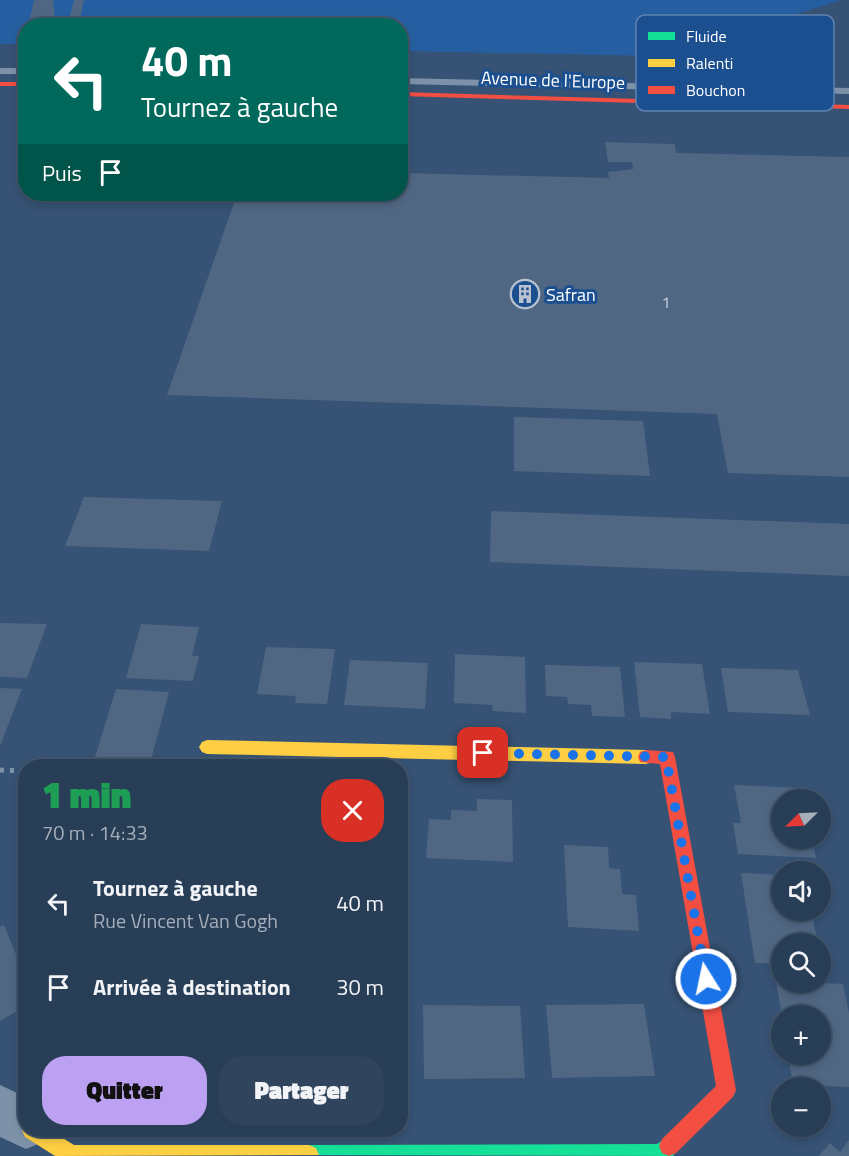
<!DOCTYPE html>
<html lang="fr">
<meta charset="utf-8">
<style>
:root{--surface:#283e57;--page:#30455d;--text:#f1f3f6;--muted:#a5aeba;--line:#44576d;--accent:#bca0f2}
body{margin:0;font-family:"Titillium Web",sans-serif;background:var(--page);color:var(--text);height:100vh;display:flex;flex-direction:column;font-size:22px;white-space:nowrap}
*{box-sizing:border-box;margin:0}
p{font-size:20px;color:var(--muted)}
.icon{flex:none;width:33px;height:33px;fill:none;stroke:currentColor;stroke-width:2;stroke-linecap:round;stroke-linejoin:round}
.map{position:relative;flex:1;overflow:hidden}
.sheet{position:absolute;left:18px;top:759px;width:390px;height:378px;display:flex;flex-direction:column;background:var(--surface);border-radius:24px;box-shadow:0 3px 9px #0003,0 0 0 2px var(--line)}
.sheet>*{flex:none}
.hud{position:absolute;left:18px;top:18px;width:390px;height:183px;border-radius:24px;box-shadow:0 3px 9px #0003,0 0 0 2px var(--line);background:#00695c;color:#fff;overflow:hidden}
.needle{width:39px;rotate:246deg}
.fabs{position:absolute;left:771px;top:789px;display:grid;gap:12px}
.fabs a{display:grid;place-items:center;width:60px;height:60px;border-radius:50%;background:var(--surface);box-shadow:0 3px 9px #0003,0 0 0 2px var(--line);font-size:30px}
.pin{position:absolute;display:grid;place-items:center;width:51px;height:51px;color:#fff;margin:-26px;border-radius:12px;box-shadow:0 3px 9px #0006}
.me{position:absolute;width:66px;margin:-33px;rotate:350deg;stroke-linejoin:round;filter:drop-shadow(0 0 4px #0008)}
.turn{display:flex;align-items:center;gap:21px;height:126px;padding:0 24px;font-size:27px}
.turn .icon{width:78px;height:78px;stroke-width:2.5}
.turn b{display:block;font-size:42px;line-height:51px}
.then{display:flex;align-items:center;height:57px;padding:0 24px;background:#0003;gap:12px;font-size:22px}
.round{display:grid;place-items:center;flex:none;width:63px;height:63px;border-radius:24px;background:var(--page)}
.head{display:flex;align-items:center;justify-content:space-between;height:102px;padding:0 24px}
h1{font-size:36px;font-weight:800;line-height:45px;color:#1e9e55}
.button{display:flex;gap:12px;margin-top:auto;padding:12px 24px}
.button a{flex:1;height:69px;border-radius:24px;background:var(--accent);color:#111;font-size:24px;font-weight:800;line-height:69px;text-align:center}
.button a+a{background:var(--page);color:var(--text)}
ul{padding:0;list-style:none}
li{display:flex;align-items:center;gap:18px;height:84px;padding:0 24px}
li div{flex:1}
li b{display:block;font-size:22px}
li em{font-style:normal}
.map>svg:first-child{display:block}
.green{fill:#265fa1}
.building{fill:#506783}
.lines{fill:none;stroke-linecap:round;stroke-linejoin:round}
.path{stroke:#7d92a8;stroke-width:5;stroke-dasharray:4 6;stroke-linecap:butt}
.lane{fill:#7d92a8;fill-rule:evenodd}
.street{fill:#7d92a8;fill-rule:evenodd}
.fast{fill:#16e098;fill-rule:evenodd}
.slow{fill:#ffcf43;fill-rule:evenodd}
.jam{fill:#f24e42;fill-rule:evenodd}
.route{stroke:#1a73e8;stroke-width:10;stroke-dasharray:0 18}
.labels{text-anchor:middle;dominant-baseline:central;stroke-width:6;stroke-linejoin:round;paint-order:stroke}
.far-number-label{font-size:15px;fill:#d3d9e0}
.far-street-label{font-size:18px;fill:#fff;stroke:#1b4f8f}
.far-poi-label{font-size:18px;fill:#fff;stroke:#1b4f8f;text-anchor:start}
.key{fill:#1b4f8f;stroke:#5f84b1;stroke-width:1.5}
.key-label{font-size:16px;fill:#fff}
</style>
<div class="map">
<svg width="849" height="1156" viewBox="0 0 849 1156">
<rect width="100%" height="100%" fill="#365274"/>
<path class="green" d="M0,0H842L657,56L401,51L400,26H26L25,44H0Z"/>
<path class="building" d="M34,0H53L55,20L29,23Z
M74,0H84L79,24L68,25Z
M605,142L675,144L676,153L849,157V477L728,473L717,414L167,395L237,194H400V173L609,178L608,172L633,169L632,162H608Z
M514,417L643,421L650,476L514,471Z
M84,497L222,501L209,551L65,546Z
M491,511L849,524V576L490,562Z
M0,623L47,624L27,678L0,677Z
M141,624L199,627L192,656H199L193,681L126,678Z
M266,647L335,649L327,704L295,703L296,696L257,694Z
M455,654L525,657L526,713L493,711L492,705L454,703Z
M350,660L428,663L425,709L344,705Z
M634,662L702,664L710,714L671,712V719L640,717Z
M545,665L620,667L625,717L592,716L591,705L568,704L567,697L546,696Z
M721,668L798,670L810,715L728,712Z
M0,688L22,689L0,746Z
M116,689L169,692L151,760L95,757Z
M734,785L802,788L804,800H782V838H812L816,858L738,854L733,823H741Z
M400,796H407L402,857H400Z
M477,799L512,800L513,862L426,858L429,819L451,820V810L477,811Z
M564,845L608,847L609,868L620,869L622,894L636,895L639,931L568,927Z
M741,873L782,875V910H811L818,944H782V964L755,963Z
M4,925L26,979V1006L0,1021V927Z
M776,981L843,984L849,1013V1087L793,1085L788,1054H820V1016H782Z
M644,1004L655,1076L552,1078L546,1005Z
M423,1005L520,1006L525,1078L424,1079Z
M849,1140V1156H819L830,1143L840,1152Z"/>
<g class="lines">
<path class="path" d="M0,770L26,771"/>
<path class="lane" d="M0,68H26V74H0Z
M400,78L849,88V94L400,84Z"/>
<path class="street" d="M0,1085L26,1097V1130H48L43,1142L26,1149L0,1137Z"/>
<path class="fast" d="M669,1136L676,1139L679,1146L673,1156L299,1155L302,1148L309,1145L657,1144Z"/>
<path class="slow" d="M207,740L646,750L652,752L654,757L652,762L646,764L207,754L202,752L199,747L202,742Z
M26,1123V1130H50L74,1145H309L316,1148L319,1155L55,1156L25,1137L22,1130Z"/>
<path class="jam" d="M0,82H26V86H0Z
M400,92L849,105V109L400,96Z
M646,750L673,752L675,757L736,1090L733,1097L676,1153L669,1156L662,1153L659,1146L662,1139L716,1086L660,764L640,762L638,757L640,752Z"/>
</g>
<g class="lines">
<path class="route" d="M483,753L666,757L706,979"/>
</g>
<defs>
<g id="building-ring" transform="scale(1.5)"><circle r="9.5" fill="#1b4f8f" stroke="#b9c2ce" stroke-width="1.5"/><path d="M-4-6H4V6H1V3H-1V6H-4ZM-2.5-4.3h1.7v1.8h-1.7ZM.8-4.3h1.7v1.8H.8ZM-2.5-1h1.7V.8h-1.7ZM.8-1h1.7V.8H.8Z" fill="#b9c2ce"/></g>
</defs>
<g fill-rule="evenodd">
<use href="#building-ring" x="525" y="294"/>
</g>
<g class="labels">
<g class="far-number-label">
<text x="666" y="302">1</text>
</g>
<g class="far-street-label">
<text transform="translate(553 80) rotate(2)">Avenue de l'Europe</text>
</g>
<g class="far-poi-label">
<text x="546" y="294">Safran</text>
</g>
</g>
<rect x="636" y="15" width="198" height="96" rx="9" class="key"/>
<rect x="648" y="32" width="27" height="8" fill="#16e098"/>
<rect x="648" y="59" width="27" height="8" fill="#ffcf43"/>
<rect x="648" y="86" width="27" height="8" fill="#f24e42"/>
<g class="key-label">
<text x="686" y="42">Fluide</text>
<text x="686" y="69">Ralenti</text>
<text x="686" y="96">Bouchon</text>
</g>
</svg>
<div class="fabs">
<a><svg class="needle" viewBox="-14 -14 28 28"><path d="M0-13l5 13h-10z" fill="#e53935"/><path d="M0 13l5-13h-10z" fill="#a5aeba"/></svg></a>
<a><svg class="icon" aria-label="sound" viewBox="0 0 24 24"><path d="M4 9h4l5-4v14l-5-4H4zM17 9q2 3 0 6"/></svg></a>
<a><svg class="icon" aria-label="search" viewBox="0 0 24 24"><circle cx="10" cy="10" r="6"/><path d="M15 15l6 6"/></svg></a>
<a>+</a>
<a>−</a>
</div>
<div class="pin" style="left:483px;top:753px;background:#d93025"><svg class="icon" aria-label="arrive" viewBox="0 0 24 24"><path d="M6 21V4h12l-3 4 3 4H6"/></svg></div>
<svg class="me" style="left:706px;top:979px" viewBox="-20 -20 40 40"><circle r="17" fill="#1a73e8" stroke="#fff" stroke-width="3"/><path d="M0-11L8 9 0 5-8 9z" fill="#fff"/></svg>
<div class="hud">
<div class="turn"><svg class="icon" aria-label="left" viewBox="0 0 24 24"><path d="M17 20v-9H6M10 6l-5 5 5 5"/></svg><div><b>40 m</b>Tournez à gauche</div></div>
<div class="then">Puis<svg class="icon" aria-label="arrive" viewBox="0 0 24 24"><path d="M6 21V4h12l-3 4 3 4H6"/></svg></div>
</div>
<section class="sheet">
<div class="head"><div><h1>1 min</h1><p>70 m · 14:33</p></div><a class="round" style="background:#d93025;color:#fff"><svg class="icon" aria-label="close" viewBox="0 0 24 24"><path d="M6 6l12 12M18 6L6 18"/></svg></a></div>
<ul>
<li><svg class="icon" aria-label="left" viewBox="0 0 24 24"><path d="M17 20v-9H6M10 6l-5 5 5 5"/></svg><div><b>Tournez à gauche</b><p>Rue Vincent Van Gogh</p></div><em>40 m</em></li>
<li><svg class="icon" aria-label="arrive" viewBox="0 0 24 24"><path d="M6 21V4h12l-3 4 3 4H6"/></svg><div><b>Arrivée à destination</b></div><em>30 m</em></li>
</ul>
<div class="button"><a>Quitter</a><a>Partager</a></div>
</section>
</div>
